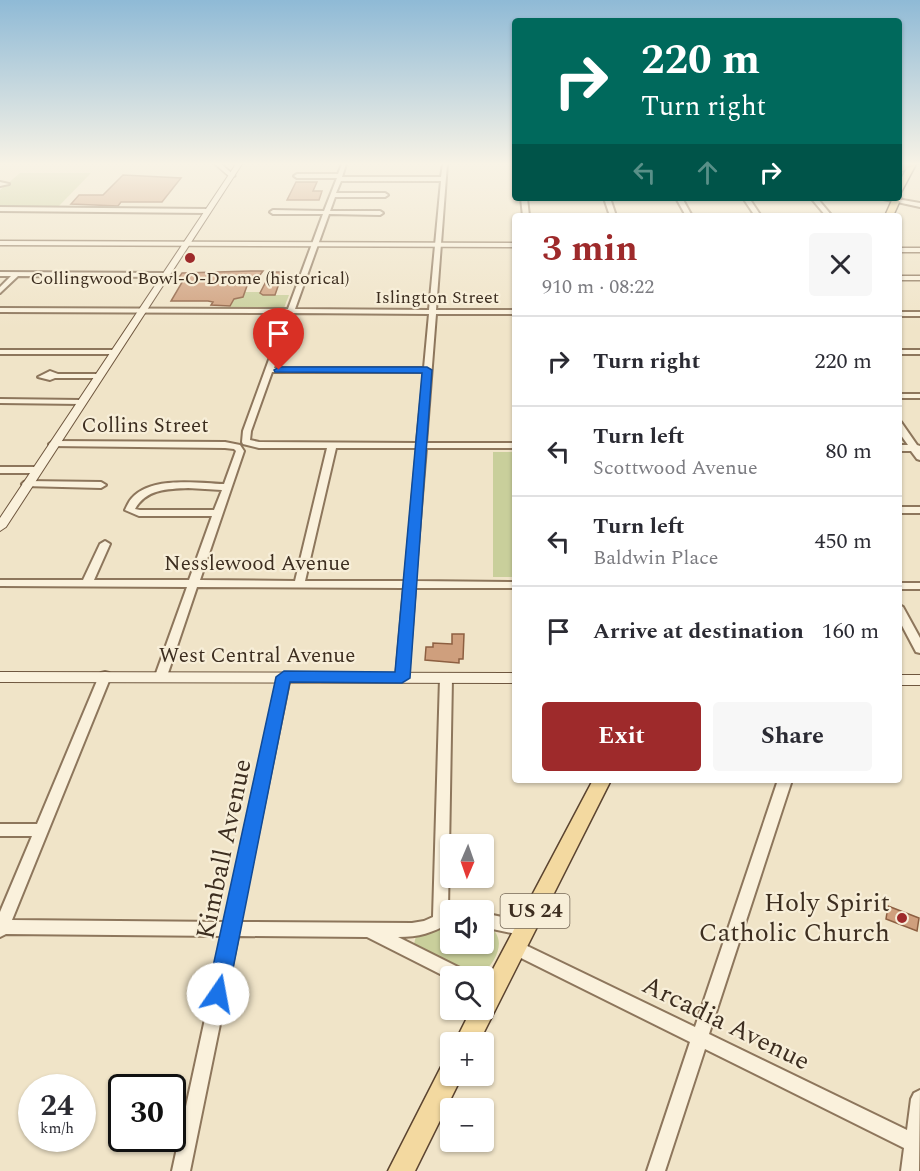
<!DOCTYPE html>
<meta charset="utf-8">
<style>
:root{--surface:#fff;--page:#f7f7f7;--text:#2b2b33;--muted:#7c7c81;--line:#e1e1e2;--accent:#9e2a2b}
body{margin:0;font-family:Spectral,serif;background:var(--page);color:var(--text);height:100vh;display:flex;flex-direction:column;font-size:22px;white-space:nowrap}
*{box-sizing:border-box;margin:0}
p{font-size:20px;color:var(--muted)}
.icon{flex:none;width:33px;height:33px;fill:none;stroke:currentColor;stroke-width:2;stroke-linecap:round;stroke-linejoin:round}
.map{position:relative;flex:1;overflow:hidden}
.details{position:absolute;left:512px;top:213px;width:390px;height:570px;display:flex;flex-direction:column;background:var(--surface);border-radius:6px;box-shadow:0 2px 4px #0004}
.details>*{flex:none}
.banner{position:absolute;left:512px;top:18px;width:390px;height:183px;border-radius:6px;box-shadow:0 2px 4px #0004;background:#00695c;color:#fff;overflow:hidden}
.needle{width:39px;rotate:182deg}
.controls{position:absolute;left:440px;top:834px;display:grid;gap:12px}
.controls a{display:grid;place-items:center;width:54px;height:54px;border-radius:6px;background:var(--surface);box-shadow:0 2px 4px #0004;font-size:30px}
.speed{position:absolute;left:18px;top:1074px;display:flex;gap:12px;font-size:30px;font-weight:700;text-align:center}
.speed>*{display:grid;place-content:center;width:78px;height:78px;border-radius:50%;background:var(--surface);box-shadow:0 2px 4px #0004;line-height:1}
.speed small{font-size:15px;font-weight:400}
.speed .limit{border:3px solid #111;border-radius:9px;background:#fff;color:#111}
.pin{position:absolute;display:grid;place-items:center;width:51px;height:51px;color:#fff;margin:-62px -26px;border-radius:50% 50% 50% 0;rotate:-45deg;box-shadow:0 0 6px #0007}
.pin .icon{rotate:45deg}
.me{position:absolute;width:66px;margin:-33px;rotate:12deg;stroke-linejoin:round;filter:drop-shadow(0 0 4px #0008)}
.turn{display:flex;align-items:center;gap:21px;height:126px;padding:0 30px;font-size:27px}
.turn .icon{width:78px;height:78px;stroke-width:2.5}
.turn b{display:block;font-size:42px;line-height:51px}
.lanes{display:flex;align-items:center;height:57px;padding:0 30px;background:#0003;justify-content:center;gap:30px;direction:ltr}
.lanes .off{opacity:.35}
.round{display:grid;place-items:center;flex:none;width:63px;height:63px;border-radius:6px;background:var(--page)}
.headline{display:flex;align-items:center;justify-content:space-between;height:102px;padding:0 30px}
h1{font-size:36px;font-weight:700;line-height:45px;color:var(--accent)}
.button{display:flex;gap:12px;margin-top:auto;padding:12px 30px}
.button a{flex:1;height:69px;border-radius:6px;background:var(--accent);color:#fff;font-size:24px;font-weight:700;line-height:69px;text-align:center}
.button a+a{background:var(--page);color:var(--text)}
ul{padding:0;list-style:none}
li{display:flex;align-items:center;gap:18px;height:90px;padding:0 30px;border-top:2px solid var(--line)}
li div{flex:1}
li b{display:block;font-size:22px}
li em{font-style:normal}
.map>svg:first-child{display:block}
.green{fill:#c9cf9b}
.building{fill:#cf9f7d;stroke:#8d5f41;stroke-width:1.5}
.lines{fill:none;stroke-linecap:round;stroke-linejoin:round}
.minor-casing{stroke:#8d765c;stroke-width:4}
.tertiary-casing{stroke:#8d765c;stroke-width:3}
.secondary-casing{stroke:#6f573f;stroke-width:2}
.primary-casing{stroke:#5b4430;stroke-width:3}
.motorway-casing{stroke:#5b4430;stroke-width:3}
.minor{fill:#faf1dc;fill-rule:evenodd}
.tertiary{fill:#faf1dc;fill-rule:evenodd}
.secondary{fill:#faf1dc;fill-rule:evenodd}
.primary{fill:#f3d9a0;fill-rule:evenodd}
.motorway{fill:#e0a458;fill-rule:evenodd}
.route{fill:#1a73e8;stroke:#114b97;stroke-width:1.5}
.poi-dot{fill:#9e2a2b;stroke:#f7eed8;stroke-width:2}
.labels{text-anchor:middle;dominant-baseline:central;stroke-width:4.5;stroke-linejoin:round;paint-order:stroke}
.far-poi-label{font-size:18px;fill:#3d2e20;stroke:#f7eed8}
.far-street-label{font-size:18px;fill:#3d2e20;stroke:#f7eed8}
.shield{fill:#f7eed8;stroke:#756857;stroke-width:1.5}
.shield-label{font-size:20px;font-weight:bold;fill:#3d2e20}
.street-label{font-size:21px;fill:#3d2e20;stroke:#f7eed8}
.near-street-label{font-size:26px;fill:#3d2e20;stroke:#f7eed8}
.near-poi-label{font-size:26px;fill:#3d2e20;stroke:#f7eed8;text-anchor:end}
</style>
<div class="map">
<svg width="920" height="1171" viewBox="0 0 920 1171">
<rect width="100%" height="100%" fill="#f0e4c8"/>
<path class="green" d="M20,173H91L57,208H0V190Z
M240,292H261L263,295H289L284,308L230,307L234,299L244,296Z
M493,452H514V577H493Z
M450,920V944H483V925C509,932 499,961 482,973H465L414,944L416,936Z"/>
<path class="building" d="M123,175L181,178L162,202H121L118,206L71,204L79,195H103Z
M296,182H317L313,191H322L319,200H287Z
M251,271H263L254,283H248L243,297L234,299L230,306L211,305L213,302L208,301H171L184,279H178L182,273Z
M271,272H283L275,295H263L260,293Z
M452,634H464L463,659H459V663L425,660L426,647H433V643L452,644Z
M888,906L919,918L917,931L886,919Z"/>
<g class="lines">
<g class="minor-casing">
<path id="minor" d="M342,164H346L342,177H441L443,164H447L436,310H514V314H436L426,443H514V448H426L415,581L514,582V588H415L408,678L406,681H398L396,678L404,588L197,587L167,676L165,679H157L155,676L187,587L0,586V580H83L100,544L105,541L110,544L94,580H189L212,516H139L125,510C127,506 129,501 132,498C151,476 198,483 224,484L236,451L234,449L225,448L50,446L49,444L53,441L225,442L240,445L244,451L200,580L295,581L327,448H259L243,444L242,442L243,431L286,313L0,312V308L288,309L323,214H273L270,212L273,210L324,211L337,178H297L294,176L297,174H338ZM341,181H441L429,310L295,309L329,214L380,215L383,213L380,211H330L335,197H385L388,195L385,193H336ZM293,313L429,314L424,368H274ZM272,372H424L417,443L259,442L250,440L251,431ZM336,448H417L405,581H305ZM188,488L222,490L214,510H140L135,509C146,489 167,489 188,488Z
M0,182L9,184L0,186Z
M521,198H527L529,216H523Z
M604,198H610L616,216H610Z
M676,198H682L692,216H686Z
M743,198H749L761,216H755Z
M811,198H817L832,216H826Z
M879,198H891L920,203V207Z
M0,207L206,209L209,211L206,213L0,211Z
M0,272L165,273L168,275L165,277L18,276L0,293V287L11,276H0Z
M898,312H920V316H898Z
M0,350H114L118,352L114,354H0Z
M898,350H920V354H898Z
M50,371L58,374H98L102,376L98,378H55L50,380L38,377Z
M898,394H920V398H898Z
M0,399L81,400L85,402L81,404L0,403Z
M898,422H901L917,445L920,446V460L917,459L911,451H898V445H908L898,431Z
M0,467H37L41,470L37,473H0Z
M27,481L101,482L106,485L101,488L24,486L22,484L24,482Z
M898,507H920V513H898Z
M898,583H920V589H898Z
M898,604L903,607L920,638V653L916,652L898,618Z
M105,672L109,673L111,676L12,920L225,922L278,677L280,674H288L290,677L240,922L412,923L424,921L433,917L440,678L442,675H450L452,678L448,909L455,910H450V923C431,933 420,937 398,937L466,971L468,976H450V979L367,937L238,936L190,1171H172L223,936L6,934L0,937V912L32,836H0V824H37L99,676L101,673Z
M778,780H792L709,1034L907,1130L911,1099L914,1093L920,1090L919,1171H901L904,1148L705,1049L665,1171H647L690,1042L511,953L508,948L511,943L516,941L521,943L695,1027Z
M483,913L526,922L531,924L534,929L531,934L526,936L483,927Z"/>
</g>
<g class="tertiary-casing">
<path id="tertiary" d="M215,164H221L235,176L230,177Z
M0,241L514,243V247L0,245Z
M898,248H920V252H898Z
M898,276H920V280H898Z"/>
</g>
<g class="secondary-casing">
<path id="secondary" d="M236,164H242L6,527L0,531V518Z
M0,672L514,673V683L0,682Z
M898,675H920V685H898Z"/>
</g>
<g class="primary-casing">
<path id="primary" d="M909,164H916L899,196L901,198L893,216H885L893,198H898V185Z
M593,780H611L479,1042H455L471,1010H483V988Z
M450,1064V1076H462L415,1171H388L441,1067Z"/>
</g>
<g class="motorway-casing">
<path id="motorway" d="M906,164L915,165L898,173V168Z"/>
</g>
<use href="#minor" class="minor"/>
<use href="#tertiary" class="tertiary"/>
<use href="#secondary" class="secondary"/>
<use href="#primary" class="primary"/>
<use href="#motorway" class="motorway"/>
</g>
<linearGradient id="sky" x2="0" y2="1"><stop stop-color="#8fbad6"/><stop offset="0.5" stop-color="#f8f3e6"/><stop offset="1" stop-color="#f8f3e6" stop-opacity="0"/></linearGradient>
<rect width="920" height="328" fill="url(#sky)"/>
<path class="route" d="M279,367H427L432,370L410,678L402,683L290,682L228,994L225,1001L218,1004L210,1001L207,994L276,677L284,671L395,672L422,373L275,372L274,370Z"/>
<g class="poi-dot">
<circle cx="190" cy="258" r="6"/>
<circle cx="902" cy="918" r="6"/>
</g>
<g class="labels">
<g class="far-poi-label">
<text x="190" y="278">Collingwood Bowl-O-Drome (historical)</text>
</g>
<g class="far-street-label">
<text x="437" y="297">Islington Street</text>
</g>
<rect class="shield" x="500.5" y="894" width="69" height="34" rx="4.5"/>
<g class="shield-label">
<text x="535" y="911">US 24</text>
</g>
<g class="street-label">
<text x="145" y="426">Collins Street</text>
<text x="257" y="564">Nesslewood Avenue</text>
<text x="257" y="656">West Central Avenue</text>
</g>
<g class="near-street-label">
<text transform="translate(224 849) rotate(-78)">Kimball Avenue</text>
<text transform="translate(726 1023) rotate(26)">Arcadia Avenue</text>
</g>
<g class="near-poi-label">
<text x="890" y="903">Holy Spirit<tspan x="890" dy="30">Catholic Church</tspan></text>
</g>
</g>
</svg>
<div class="controls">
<a><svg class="needle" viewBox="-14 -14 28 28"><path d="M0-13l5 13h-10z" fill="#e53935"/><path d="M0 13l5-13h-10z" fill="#7c7c81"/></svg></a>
<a><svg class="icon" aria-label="sound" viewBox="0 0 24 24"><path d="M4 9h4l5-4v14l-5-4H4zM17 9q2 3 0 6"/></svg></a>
<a><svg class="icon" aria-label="search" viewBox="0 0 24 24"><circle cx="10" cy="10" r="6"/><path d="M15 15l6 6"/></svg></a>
<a>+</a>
<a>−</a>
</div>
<div class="speed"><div>24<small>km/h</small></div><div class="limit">30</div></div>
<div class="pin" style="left:279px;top:370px;background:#d93025"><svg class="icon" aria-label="arrive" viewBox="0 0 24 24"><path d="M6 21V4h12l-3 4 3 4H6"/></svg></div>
<svg class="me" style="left:218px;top:994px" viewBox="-20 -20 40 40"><circle r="19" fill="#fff"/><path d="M0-13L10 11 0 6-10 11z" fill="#1a73e8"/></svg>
<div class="banner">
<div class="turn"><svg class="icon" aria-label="right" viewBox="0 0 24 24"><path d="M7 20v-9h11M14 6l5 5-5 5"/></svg><div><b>220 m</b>Turn right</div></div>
<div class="lanes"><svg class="icon off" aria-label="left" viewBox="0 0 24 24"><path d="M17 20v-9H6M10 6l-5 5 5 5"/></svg><svg class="icon off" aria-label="ahead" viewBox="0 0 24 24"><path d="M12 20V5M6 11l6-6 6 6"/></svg><svg class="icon" aria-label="right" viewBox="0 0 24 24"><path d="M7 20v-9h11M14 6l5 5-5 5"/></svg></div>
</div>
<section class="details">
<div class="headline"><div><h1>3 min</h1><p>910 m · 08:22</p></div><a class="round"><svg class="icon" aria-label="close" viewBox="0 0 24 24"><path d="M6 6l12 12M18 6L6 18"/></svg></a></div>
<ul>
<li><svg class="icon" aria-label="right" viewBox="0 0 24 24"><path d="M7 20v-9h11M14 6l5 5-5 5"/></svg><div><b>Turn right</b></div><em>220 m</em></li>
<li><svg class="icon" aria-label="left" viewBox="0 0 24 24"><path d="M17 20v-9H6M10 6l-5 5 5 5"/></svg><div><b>Turn left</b><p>Scottwood Avenue</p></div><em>80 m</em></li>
<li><svg class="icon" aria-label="left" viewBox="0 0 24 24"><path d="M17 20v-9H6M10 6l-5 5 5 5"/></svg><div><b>Turn left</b><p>Baldwin Place</p></div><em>450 m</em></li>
<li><svg class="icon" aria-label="arrive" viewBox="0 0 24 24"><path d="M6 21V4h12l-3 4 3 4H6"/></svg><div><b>Arrive at destination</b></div><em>160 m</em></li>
</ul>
<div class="button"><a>Exit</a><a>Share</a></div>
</section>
</div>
